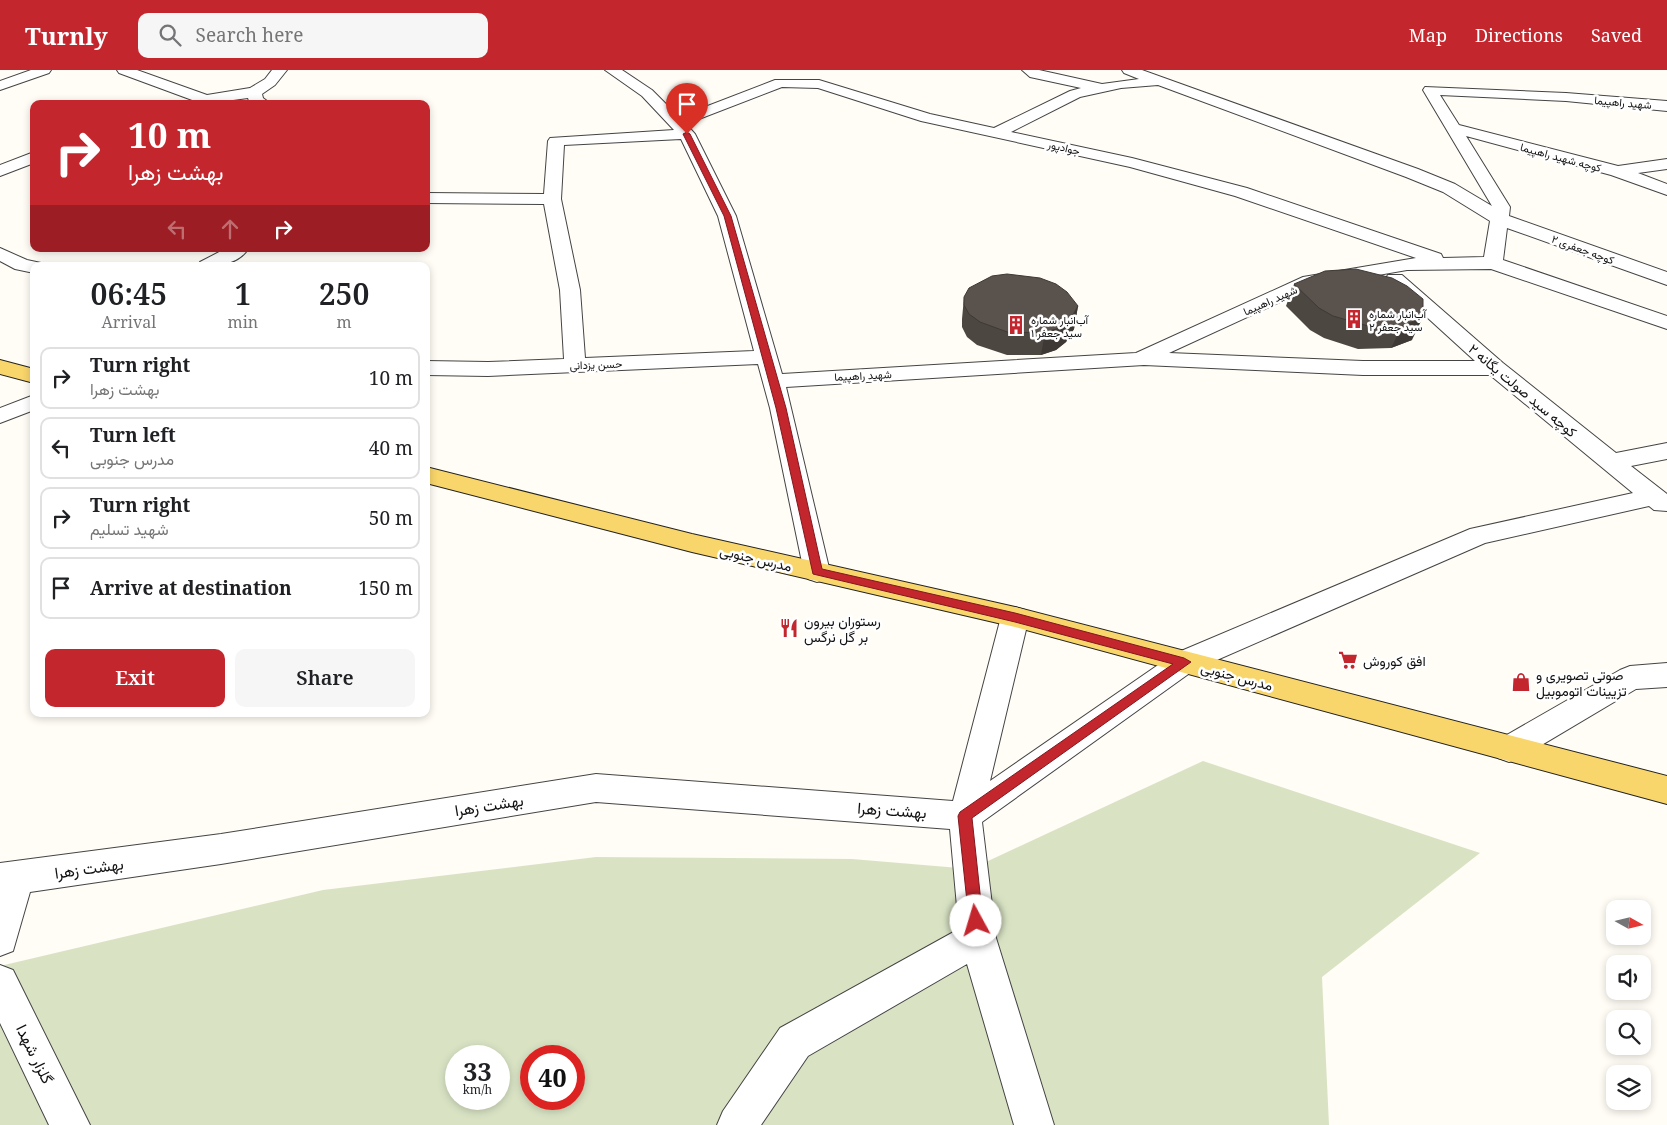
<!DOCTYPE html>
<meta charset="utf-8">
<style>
:root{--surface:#fff;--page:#f6f6f6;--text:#202124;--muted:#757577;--line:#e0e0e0;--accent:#c4262e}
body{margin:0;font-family:"Noto Serif",Vazirmatn,serif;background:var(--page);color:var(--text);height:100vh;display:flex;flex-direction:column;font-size:19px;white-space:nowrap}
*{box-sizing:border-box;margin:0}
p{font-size:16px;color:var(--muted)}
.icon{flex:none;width:28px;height:28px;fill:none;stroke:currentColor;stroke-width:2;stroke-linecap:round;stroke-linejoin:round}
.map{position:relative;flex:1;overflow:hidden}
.side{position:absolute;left:30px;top:192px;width:400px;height:455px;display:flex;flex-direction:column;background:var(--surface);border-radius:10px;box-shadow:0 2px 8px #0003}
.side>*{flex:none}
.top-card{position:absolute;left:30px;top:30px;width:400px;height:152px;border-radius:10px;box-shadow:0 2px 8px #0003;background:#c4262e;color:#fff;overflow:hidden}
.needle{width:32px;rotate:98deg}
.fabs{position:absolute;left:1606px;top:830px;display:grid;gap:10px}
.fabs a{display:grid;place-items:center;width:45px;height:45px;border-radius:10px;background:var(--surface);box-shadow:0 2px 8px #0003;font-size:25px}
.speed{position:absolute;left:445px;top:975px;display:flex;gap:10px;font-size:25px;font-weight:700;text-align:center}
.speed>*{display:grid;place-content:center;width:65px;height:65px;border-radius:50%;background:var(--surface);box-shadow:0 2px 8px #0003;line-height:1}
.speed small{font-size:12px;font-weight:400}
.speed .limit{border:8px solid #d22;background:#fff;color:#111}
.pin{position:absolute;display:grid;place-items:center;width:42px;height:42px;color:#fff;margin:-51px -21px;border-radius:50% 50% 50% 0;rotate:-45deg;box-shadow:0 0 5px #0007}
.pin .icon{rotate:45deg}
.me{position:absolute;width:55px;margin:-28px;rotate:354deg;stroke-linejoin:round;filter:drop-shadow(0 0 4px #0008)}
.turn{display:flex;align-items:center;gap:18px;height:105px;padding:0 15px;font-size:22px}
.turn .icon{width:65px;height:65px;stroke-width:2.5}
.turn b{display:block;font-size:35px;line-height:42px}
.lanes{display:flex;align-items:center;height:48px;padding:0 15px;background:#0003;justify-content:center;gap:25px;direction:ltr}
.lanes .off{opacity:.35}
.eta{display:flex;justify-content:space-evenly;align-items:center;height:85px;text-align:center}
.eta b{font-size:30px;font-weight:600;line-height:35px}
.cta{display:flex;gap:10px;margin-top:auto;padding:10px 15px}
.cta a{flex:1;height:58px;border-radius:10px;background:var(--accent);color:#fff;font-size:20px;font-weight:600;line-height:58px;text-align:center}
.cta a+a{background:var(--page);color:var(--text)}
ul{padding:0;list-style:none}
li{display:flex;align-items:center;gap:15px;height:62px;margin:0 10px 8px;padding:0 5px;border:2px solid var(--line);border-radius:10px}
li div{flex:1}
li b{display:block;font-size:19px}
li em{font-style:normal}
header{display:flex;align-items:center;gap:30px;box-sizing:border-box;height:70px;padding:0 25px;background:var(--accent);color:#fff}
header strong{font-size:24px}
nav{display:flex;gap:28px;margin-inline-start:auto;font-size:18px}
.search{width:350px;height:45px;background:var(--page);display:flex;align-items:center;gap:12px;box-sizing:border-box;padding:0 18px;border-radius:10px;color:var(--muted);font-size:19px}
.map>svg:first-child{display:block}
.cemetery{fill:#d9e3c4;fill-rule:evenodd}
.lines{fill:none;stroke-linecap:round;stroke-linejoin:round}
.minor-casing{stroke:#444;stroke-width:2}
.major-casing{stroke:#222;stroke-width:2}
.minor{fill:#fff;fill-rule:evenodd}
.major{fill:#f9d66b;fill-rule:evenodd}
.wall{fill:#4d4742}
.shaded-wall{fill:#3f3936}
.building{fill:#5a524d;stroke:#3f3936}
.route{fill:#c4262e;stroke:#7f191e}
.labels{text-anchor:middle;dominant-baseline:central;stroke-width:5;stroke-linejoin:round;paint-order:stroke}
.far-street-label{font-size:11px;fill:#111;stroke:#fff}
.far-poi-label{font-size:11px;fill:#111;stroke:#fff;text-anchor:start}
.street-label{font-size:14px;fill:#111;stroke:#fff}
.poi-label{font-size:14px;fill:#111;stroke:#fff;text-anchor:start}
.near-street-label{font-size:16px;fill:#111;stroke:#fff}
</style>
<header>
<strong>Turnly</strong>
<div class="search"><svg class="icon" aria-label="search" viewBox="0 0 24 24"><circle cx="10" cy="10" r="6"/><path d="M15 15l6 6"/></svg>Search here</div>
<nav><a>Map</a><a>Directions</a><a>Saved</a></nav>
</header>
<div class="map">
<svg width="1667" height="1055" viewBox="0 0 1667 1055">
<rect width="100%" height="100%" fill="#fffdf5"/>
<path class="cemetery" d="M1203,691L1480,783L1322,907L1329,1055H0V896L323,820L596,787L852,789L971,799ZM456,986H499V1029H456ZM531,986H574V1029H531Z"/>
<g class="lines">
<g class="minor-casing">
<path id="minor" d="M31,0H51L49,3L0,20V11Z
M117,0H137L207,25L250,18L265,9L272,0H287L275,15L262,24L263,28L271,34H250L248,28L203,34L119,3Z
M605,0H622L652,20L679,47L775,10H819L930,44L994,58L1070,21L1081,18L1030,7L1022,0H1039L1102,14L1139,9L1124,3L1122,0H1142L1418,99L1455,114L1492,136L1423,20L1425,17L1566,23L1667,31V41L1566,31L1440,25L1459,55L1618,96L1667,89V99L1638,103L1667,114V125L1611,105L1466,66L1510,137L1509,146L1667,202V215L1507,158L1503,190L1667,246V259L1491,199L1407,200L1315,216L1169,283L1363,291H1475L1385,209L1388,205H1402L1503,293L1616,383L1667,373V389L1631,396L1667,424V441L1654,440L1649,436L1485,473L1194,600L982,752L996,868L1054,1055H1014L967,894L808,986L761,1055H717L723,1041L780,958L959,859L950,759L596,732L221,794L30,822L13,881L0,886V793L221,764L596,704L953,731L1001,547L1005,540L1015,537L1025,540L1029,547L990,711L1174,584L1470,459L1633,423L1490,305H1363L1144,295L786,317L830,502L826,509L817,512L808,509L804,502L770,338L758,294L488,306L426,305V291L488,292L564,289L560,220L544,134L426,133V123L544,124L548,71L550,68L674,60L642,26ZM1158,15L1406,107L1443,122L1490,151L1484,187L1443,188L1441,184L1247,118L1132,88L1011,62L1080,27L1121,18ZM782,17L818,18L921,51L1130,97L1235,126L1416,188L1303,207L1136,283L782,304L736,146L695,64L686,54ZM681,69L718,146L754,281L585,288L580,220L561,129L564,75Z
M34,82V93L0,106V95Z
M0,178L27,190L41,193L43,196H34V203L15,199L0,191Z
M225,179H248C238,195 214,197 197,196L200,192Z
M34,325V340L0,353V338Z
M1667,593V617L1636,619L1520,688L1509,692L1498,688L1493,679L1498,670L1620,600L1630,596Z
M0,895L13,900L90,1055H49L0,953Z"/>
</g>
<g class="major-casing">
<path id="major" d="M0,290L34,299V313L0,304Z
M426,397L692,464L1015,537L1667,706V734L1015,557L692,482L426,413Z"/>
</g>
<use href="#minor" class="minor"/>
<use href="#major" class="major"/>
</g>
<path class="wall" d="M1294,214L1407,216L1412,270L1391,278L1358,279L1324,268L1310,260L1286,236Z
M964,227L1078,236L1074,259L1066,272L1056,280L1041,285H1007L977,275L967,267L962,257V249Z"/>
<path class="shaded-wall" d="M1078,236L1074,259L1066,272L1056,280L1041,285L1045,262Z
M1423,247L1412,270L1391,278L1402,256Z"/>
<path class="building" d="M1356,199L1392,208L1407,216L1423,229V247L1402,256H1368L1333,246L1319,238L1294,214L1325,201Z
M1007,204L1040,208L1056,214L1067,222L1078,236L1070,250L1060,258L1045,262L1010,263L980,252L969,244L964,235V227L969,218L992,206Z"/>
<path class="route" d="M687,62L690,64L731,146L786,338L822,499L1015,543L1184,588L1191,592L972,748L983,851L981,856L976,858L971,856L969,851L958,746L960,742L1173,594L1015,552L813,504L776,338L724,146L683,64Z"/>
<defs>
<g id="building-bare" transform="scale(1.5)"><path d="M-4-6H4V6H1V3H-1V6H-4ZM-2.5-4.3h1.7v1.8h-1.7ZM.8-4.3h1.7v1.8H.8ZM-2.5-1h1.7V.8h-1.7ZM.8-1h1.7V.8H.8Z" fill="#c4262e" stroke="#fff" stroke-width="2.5" paint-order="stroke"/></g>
<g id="restaurant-bare" transform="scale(1.5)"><path d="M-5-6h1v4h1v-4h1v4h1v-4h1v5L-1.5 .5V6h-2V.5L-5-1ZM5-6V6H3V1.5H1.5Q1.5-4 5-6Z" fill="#c4262e" stroke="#fff" stroke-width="2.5" paint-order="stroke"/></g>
<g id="supermarket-bare" transform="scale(1.5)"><path d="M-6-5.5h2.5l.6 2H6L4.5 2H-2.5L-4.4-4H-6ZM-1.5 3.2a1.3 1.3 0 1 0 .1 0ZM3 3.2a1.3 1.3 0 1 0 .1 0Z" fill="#c4262e" stroke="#fff" stroke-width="2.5" paint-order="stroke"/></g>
<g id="shop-bare" transform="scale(1.5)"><path d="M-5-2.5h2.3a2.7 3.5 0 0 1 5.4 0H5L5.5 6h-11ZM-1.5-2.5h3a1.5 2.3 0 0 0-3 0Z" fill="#c4262e" stroke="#fff" stroke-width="2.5" paint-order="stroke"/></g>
</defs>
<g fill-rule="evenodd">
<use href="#building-bare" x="1354" y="249"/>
<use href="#building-bare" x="1016" y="255"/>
<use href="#restaurant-bare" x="789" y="558"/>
<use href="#supermarket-bare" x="1348" y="590"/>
<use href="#shop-bare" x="1521" y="612"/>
</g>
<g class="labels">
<g class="far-street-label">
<text transform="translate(1623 32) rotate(5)">شهید راهپیما</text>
<text transform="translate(1064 77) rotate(13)">جوادپور</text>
<text transform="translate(1561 87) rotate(15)">کوچه شهید راهپیما</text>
<text transform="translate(1583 179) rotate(20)">کوچه جعفری ۲</text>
<text transform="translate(1270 230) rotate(-24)">شهید راهپیما</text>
<text transform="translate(596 294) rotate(-2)">حسن یزدانی</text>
<text transform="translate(863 305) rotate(-3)">شهید راهپیما</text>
</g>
<g class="far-poi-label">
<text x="1369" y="243">آب‌انبار شماره<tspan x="1369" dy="13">۲ سید جعفر</tspan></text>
<text x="1031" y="249">آب‌انبار شماره<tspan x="1031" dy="13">۱ سید جعفر</tspan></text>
</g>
<g class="street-label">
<text transform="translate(1523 320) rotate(40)">کوچه سید صولت یگانه ۲</text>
<text transform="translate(756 488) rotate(13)">مدرس جنوبی</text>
<text transform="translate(1237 606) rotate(15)">مدرس جنوبی</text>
</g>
<g class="poi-label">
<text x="804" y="550">رستوران بیرون<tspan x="804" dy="16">بر گل نرگس</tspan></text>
<text x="1363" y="590">افق کوروش</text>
<text x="1536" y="604">صوتی تصویری و<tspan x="1536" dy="16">تزیینات اتوموبیل</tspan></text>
</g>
<g class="near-street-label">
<text transform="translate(489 735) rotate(-9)">بهشت زهرا</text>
<text transform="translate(892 740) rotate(4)">بهشت زهرا</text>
<text transform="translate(89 798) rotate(-8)">بهشت زهرا</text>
<text transform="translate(35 984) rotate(64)">گلزار شهدا</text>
</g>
</g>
</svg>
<div class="fabs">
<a><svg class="needle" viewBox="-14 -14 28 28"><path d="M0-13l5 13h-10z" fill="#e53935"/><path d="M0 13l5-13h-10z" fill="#757577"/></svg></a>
<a><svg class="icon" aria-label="sound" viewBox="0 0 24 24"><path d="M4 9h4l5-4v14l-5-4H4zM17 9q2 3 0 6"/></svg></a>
<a><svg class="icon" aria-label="search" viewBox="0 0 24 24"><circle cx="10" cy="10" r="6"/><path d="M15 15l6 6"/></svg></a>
<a><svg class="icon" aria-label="layers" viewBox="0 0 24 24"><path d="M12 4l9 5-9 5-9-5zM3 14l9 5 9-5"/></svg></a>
</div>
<div class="speed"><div>33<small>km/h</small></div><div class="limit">40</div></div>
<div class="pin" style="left:687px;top:64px;background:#d93025"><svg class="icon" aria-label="arrive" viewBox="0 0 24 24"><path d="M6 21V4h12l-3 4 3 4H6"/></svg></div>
<svg class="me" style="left:976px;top:851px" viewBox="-20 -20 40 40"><circle r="19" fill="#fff"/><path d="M0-13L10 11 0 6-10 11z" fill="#c4262e"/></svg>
<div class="top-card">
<div class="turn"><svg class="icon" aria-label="right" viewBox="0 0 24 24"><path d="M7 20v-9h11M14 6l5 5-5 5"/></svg><div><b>10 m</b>بهشت زهرا</div></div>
<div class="lanes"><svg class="icon off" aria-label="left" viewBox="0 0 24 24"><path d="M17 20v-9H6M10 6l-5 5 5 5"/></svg><svg class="icon off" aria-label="ahead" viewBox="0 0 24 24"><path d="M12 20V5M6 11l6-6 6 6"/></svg><svg class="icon" aria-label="right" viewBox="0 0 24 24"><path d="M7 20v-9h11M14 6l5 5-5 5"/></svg></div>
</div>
<section class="side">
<div class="eta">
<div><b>06:45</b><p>Arrival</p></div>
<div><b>1</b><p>min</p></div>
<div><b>250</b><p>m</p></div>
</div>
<ul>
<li><svg class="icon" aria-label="right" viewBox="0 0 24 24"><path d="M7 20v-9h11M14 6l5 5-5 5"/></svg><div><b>Turn right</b><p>بهشت زهرا</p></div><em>10 m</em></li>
<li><svg class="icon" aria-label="left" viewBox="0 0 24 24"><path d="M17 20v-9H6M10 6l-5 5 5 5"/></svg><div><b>Turn left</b><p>مدرس جنوبی</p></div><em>40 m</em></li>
<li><svg class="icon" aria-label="right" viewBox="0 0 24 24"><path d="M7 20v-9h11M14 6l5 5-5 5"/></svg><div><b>Turn right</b><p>شهید تسلیم</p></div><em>50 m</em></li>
<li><svg class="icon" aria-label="arrive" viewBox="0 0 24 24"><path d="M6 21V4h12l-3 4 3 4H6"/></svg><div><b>Arrive at destination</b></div><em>150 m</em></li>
</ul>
<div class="cta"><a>Exit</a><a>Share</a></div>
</section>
</div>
